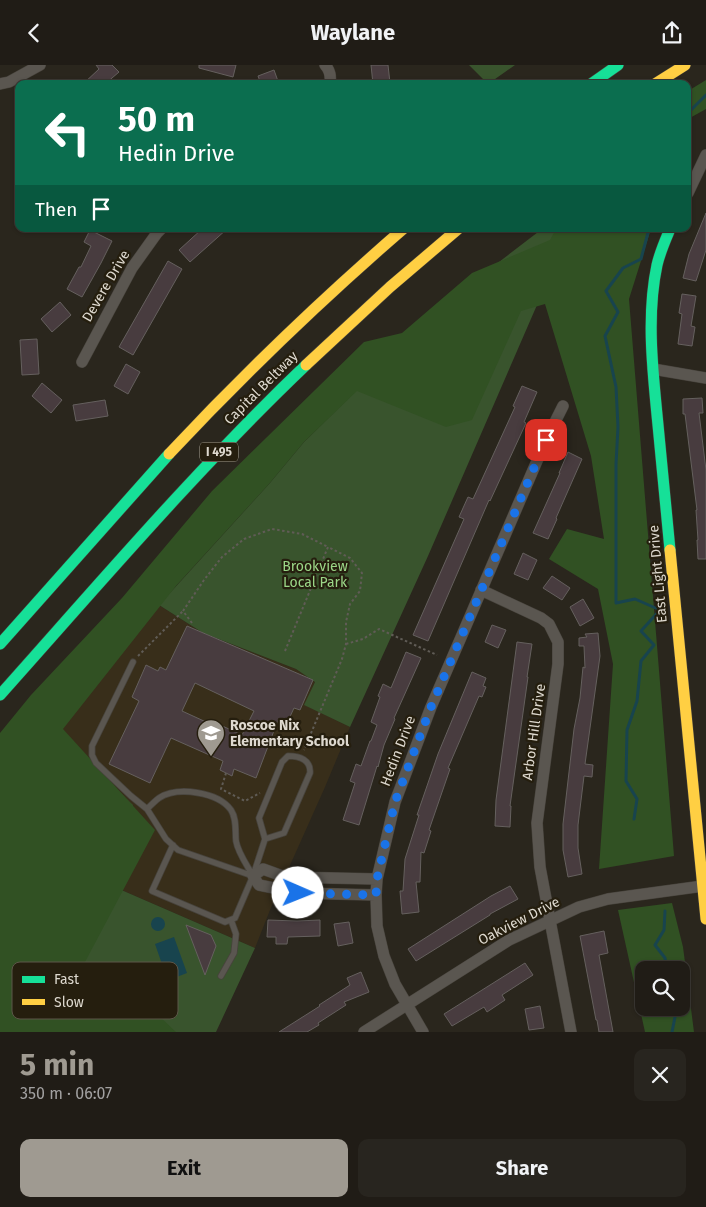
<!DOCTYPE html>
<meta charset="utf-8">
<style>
:root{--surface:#201c16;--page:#28251f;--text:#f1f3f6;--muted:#a2a1a1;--line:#3d3a35;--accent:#9f9a91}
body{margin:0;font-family:"Fira Sans",sans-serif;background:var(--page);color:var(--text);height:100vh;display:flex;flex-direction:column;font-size:19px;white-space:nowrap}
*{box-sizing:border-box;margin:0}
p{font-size:16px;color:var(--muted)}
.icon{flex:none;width:28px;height:28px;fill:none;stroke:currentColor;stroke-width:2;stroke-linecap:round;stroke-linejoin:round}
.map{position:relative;height:967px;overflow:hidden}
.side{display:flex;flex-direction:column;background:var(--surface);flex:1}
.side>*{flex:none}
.top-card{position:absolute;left:15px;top:15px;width:676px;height:152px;border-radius:10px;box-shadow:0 1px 4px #0004,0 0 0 1px var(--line);background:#0b6e4f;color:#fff;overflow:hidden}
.controls{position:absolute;left:635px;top:896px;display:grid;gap:10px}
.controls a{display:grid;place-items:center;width:55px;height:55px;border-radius:10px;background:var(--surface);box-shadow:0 1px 4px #0004,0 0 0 1px var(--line);font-size:25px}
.pin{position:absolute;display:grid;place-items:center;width:42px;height:42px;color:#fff;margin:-21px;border-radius:10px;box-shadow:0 2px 8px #0006}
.me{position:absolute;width:55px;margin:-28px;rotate:91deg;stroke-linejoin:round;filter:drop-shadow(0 0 4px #0008)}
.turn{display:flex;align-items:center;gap:18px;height:105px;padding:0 20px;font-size:22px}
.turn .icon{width:65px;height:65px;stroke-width:2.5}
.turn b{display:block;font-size:35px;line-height:42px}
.then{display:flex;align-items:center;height:48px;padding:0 20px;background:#0003;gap:10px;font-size:19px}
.round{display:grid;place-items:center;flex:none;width:52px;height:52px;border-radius:10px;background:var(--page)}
.head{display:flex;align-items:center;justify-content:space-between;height:85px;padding:0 20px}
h1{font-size:30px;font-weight:700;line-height:38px;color:var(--accent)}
.button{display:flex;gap:10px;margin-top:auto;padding:10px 20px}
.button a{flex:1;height:58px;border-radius:10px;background:var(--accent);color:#111;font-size:20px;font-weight:700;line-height:58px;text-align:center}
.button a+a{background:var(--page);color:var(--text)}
header{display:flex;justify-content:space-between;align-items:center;height:65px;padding:0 20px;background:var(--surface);font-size:22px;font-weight:700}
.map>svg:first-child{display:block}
.built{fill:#382e1a}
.green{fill:#39542d}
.forest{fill:#315123;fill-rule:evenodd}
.water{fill:#18444e}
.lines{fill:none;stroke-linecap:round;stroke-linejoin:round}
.stream{stroke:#18444e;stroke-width:3}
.building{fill:#483c3f;stroke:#65605e;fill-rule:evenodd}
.lane-casing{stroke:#47433c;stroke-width:7}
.street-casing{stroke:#47433c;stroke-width:12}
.fast-casing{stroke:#47433c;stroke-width:12}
.slow-casing{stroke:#47433c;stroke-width:12}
.path{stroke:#605c56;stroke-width:2;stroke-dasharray:2.5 2.5;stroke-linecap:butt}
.lane{stroke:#5a5650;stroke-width:5.5}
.street{stroke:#5a5650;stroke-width:11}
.fast{stroke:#16e098;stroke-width:11}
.slow{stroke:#ffcf43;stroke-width:11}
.route{stroke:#1a73e8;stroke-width:9;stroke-dasharray:0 16.2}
.labels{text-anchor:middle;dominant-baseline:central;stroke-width:4.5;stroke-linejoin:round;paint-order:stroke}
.shield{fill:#251e0e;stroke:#a6a195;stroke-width:1}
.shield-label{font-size:12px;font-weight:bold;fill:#ded9cf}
.street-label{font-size:14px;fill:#ded9cf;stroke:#251e0e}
.park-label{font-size:14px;fill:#9bd687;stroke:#251e0e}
.poi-label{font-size:14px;font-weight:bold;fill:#ded9cf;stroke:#251e0e;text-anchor:start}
.key{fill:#251e0e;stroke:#5c5648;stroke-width:1}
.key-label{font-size:14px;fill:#ded9cf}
</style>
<header><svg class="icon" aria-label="back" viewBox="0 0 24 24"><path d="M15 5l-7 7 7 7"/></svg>Waylane<svg class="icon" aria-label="share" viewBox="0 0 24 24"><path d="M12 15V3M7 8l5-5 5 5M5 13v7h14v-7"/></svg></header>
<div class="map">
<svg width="706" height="967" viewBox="0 0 706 967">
<rect width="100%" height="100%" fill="#2a261d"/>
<path class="built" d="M159,540L203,568L296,604L315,617L305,640L350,662L325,722L270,845L255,883L103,817L53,662Z"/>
<path class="green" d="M469,0H515L488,19Z
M542,164H570L428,491L350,662L304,640L315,617L296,604L203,568L159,540L269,419L304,377L357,325L486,207Z
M53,662L133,740L62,900L103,817L255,883L216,967H0Z"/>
<path class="forest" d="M706,15V44L688,54V26Z
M556,164H651L629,234L674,791L599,804L613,599L598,524L549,494L567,464L604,474L591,391L545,239L521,246L472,355L446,362L357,326L304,377L269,419L176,521L63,664L155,765L85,897L107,921L120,914L176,967H0V668L31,630L122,533L212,426L364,277L402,268L472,208L550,175Z
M672,838L683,882L694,967H645L618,845ZM644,905H681V942H644Z"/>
<path class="water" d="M151 859a7 7 0 1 1 14 0a7 7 0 1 1-14 0Z
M174,872L187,908L161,918L156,905L163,902L155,879Z"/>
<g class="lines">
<path class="stream" d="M688,48L706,30
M634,754L637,734L626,716L627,665L637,636L641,596L654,580L641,566L660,545L635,534L616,538V399L618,362L616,322L605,271L618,247L606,226L623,203L641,194L649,164
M665,846L664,865L655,880L665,893L667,905
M672,967L677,942"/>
</g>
<path class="building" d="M96,0H112L119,7L105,19H83L99,4Z
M199,0H236L233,12L199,3Z
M371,0H388L390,18L373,19Z
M274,5L279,19H261L258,11Z
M706,148V185L696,216L683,213L689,189Z
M202,164H227L190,197L179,185Z
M90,165L112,176L101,198L82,232L67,224L79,202H81L91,181L84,177Z
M168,196L182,204L133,290L119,282Z
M682,229L696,231L691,261L695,262L692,281L678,279L682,249L679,248Z
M60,237L71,250L52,267L41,254Z
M37,274L39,309L22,310L20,275Z
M126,299L140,307L128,329L114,321Z
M42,318L62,335L51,348L32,331Z
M522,321L537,327L524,357L526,358L490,436L489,435L428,576L413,570L464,454L459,452L468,432L473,434L515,342L513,341Z
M702,333L703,348H699L706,405V494H698L697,475H698L696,445H697L685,349H683V334Z
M105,335L108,351L76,356L73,340Z
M568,387L582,394L556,453L557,454L548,474L533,468L560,408H559Z
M523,488L537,495L528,515L514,509Z
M552,511L570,523L562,535L543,523Z
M583,534L594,553L580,561L570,542Z
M492,560L506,565L498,583L485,577Z
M187,561L313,615L300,645L294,643L287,658L278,655L256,713L234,704L232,711L220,705L223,696L171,673L150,718L109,699L139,636L132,632L146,600L158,606L160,602L166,605ZM195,618L254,646L242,670L218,659L217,662L182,646Z
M598,568L600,591L585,699L593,700L592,712L584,711L578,760V783L582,809L568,812L563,785V759L574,664L580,633L583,602L585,603L584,581H579V573L587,572L585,569Z
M517,577L532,579L527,612H528L510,741H511L510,762L495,761L496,735Z
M406,587L421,593L394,653L395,654L384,680L378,702L377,701L359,760L343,755L355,718L350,716L356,699L361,701L370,676H371L377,660L371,657L380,632L378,631L383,619L391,623Z
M472,607L486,613L483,621L486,622L482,632L479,631L448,703L450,704L429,765L431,766L424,788L421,787L420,817H416L419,847L402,849L400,826H403L405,794L419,750H417L438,689Z
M510,821L518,834L490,849V850L416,896L408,884L491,831Z
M268,855L297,856L320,855V871L288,872L287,879H276V872H267Z
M349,857L353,878L338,881L334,859Z
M186,860L211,870L216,881L205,910Z
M604,866L608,888L599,890L613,967H599L597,955H596L580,871Z
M525,898L533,910L502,930L505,935L487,947L484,942L452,961L444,949Z
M361,907L369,927L344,937L346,940L318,958L319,960L307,967H279L320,941L319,940L350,920L347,913Z
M540,941L544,963L529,965L525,944Z"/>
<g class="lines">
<g class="lane-casing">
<path id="lane" d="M133,597L92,681V690L96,698L131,731L147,744L166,774L178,785L253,811
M147,744C151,740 155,736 159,733C178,721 218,727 231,745C237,754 235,766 236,776C238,788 247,800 253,811
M173,780L152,826L225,857L235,853L253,811L265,774L259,753L282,697L288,691C300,691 311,695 310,708L284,768L265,774
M221,911L234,888L236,869L231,855"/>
</g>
<g class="street-casing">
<path id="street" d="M325,0C330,5 331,12 330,19
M0,19L9,17L40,0
M688,128L706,90
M82,297L132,203L157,168L161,164
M653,304L706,313
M481,525L541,553L549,559L558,577V599L537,758L540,802L571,967
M376,830L298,828L259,820L253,811L263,804L285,812L377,814
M364,967L509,875L579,842L608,834L703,821
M423,967L395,919L384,891L377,861L376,830L377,814L395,737L431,642L546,375L563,341"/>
</g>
<g class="fast-casing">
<path id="fast" d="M591,19L618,0
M670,164C665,176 660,187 657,200C646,252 653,308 658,360C662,402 666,444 670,485
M0,579L169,389
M0,630C100,518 197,404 306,300"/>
</g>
<g class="slow-casing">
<path id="slow" d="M655,19L685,0
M306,300L390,222L458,164
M169,389C243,310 321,235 403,164
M670,485L706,854"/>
</g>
<path class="path" d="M192,558L183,546L204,515L222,492L244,474L272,464L302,469L328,482
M346,579L363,574L379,564L437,590
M285,586L328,482L350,493L362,508L360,526L350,539L346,557V579L342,594L304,685
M138,591L183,546
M226,708L221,724L245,736L260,728"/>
<use href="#lane" class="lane"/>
<use href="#street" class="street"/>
<use href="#fast" class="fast"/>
<use href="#slow" class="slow"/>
</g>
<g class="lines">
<path class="route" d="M298,828L376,830L377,814L395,737L431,642L546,375"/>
</g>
<defs>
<g id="school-pin" transform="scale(1.4375)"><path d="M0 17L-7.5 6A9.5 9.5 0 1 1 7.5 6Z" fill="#9f9a91" stroke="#251e0e"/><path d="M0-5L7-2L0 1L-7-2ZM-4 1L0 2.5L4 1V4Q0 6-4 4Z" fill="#fff"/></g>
</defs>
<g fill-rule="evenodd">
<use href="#school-pin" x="211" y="668"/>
</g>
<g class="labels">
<rect class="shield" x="200" y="377.5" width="38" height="19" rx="4"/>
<g class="shield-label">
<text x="219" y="387">I 495</text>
</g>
<g class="street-label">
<text transform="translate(106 221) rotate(-60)">Devere Drive</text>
<text transform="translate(261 323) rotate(-45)">Capital Beltway</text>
<text transform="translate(658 509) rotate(-95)">East Light Drive</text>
<text transform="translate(534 667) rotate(-82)">Arbor Hill Drive</text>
<text transform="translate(398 686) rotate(-69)">Hedin Drive</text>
<text transform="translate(519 856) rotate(-27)">Oakview Drive</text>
</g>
<g class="park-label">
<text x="315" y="501">Brookview<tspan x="315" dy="16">Local Park</tspan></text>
</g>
<g class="poi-label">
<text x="230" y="660">Roscoe Nix<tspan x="230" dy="16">Elementary School</tspan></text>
</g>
</g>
<rect x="12" y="897" width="166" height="57" rx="8" class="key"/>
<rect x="22" y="911" width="23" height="7" fill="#16e098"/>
<rect x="22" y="934" width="23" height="6" fill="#ffcf43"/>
<g class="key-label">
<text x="54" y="919">Fast</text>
<text x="54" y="942">Slow</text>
</g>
</svg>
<div class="controls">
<a><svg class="icon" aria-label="search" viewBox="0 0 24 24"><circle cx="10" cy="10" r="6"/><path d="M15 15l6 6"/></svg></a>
</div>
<div class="pin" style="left:546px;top:375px;background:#d93025"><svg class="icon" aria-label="arrive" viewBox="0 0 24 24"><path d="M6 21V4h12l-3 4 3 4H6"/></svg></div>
<svg class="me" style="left:298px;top:828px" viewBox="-20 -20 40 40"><circle r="19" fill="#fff"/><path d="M0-13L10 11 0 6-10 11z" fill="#1a73e8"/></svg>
<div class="top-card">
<div class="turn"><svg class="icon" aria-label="left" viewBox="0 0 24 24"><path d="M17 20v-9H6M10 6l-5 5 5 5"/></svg><div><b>50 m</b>Hedin Drive</div></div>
<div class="then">Then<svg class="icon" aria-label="arrive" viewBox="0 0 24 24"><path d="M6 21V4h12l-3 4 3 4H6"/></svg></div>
</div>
</div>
<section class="side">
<div class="head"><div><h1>5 min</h1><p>350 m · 06:07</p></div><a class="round"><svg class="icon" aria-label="close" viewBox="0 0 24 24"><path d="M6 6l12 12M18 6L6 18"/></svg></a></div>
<div class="button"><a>Exit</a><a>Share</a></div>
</section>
